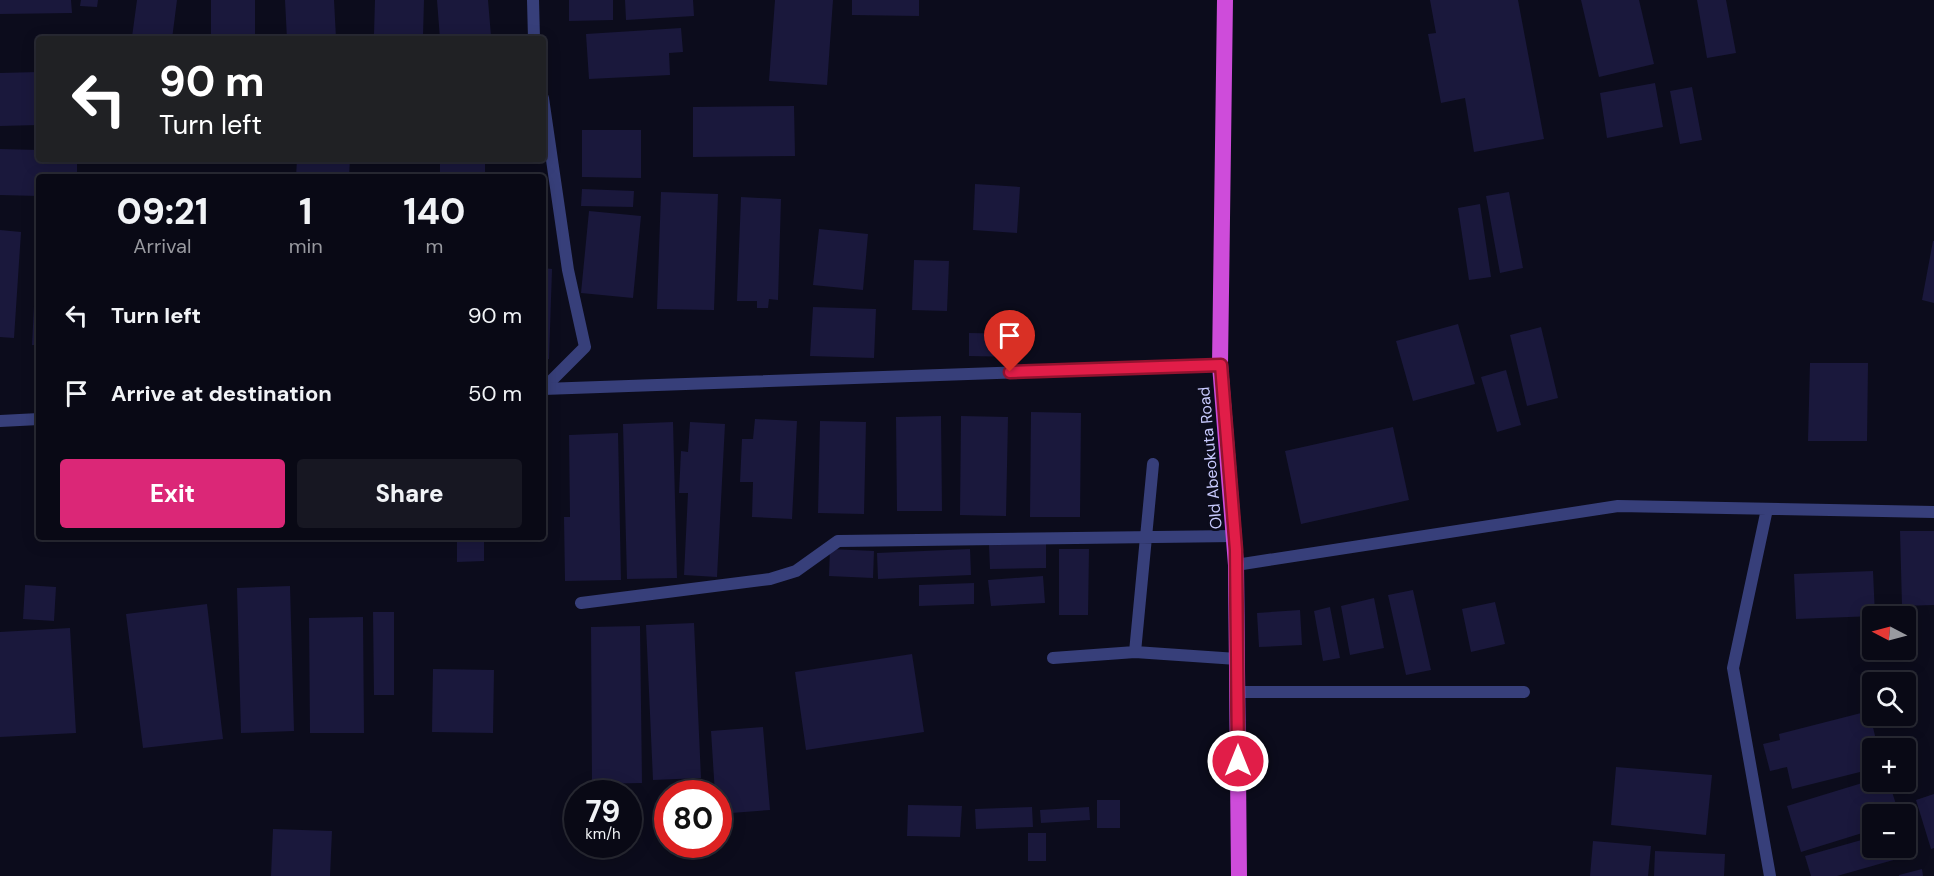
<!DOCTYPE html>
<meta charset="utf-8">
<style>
:root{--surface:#090915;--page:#171722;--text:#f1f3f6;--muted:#999aa0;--line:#292a34;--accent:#db2777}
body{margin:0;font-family:"DM Sans",sans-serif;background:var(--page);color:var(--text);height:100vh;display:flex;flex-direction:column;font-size:22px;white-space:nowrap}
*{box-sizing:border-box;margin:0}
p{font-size:20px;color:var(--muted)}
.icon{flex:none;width:33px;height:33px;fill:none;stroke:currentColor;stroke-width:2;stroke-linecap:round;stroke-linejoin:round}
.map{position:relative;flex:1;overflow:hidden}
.drawer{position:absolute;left:36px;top:174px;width:510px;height:366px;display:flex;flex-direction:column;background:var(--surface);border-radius:6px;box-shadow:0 3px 15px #0003,0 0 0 2px var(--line)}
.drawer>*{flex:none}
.guide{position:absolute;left:36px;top:36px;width:510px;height:126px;border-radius:6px;box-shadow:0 3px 15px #0003,0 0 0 2px var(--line);background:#202124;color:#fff;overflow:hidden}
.needle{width:39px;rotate:276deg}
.controls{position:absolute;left:1862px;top:606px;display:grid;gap:12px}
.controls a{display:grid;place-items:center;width:54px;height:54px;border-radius:6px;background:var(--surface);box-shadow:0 3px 15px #0003,0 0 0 2px var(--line);font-size:30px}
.speed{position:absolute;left:564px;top:780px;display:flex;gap:12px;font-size:30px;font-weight:700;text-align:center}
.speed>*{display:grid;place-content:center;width:78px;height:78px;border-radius:50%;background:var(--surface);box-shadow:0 3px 15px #0003,0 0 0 2px var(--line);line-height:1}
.speed small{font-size:15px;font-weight:400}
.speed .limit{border:9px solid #d22;background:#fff;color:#111}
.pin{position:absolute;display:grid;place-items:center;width:51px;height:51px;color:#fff;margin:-62px -26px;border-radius:50% 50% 50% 0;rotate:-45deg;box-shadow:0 0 6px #0007}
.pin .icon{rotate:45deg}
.me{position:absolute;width:66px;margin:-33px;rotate:0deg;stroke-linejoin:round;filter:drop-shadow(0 0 4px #0008)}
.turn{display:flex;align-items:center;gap:21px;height:126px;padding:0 24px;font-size:27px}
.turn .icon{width:78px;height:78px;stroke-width:2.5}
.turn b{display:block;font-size:42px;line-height:51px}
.eta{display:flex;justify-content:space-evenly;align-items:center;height:102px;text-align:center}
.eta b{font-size:36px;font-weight:800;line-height:42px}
.action{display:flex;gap:12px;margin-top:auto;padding:12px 24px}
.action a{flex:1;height:69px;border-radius:6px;background:var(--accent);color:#fff;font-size:24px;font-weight:800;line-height:69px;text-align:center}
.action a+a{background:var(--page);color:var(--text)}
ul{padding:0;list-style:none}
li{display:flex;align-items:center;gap:18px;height:78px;padding:0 24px}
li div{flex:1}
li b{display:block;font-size:22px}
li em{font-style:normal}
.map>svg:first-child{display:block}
.building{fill:#1a183c}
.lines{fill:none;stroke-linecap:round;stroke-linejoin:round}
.service{stroke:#373f7a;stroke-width:12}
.minor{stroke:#373f7a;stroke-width:12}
.tertiary{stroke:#373f7a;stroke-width:12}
.trunk{stroke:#ce4cda;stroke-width:16}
.route-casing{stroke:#92132f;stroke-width:15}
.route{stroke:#e11d48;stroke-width:10}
.labels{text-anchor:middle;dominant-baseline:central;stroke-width:5;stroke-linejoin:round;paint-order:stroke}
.street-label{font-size:16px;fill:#c8cafe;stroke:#0c0c1c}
</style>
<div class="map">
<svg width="1934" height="876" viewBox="0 0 1934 876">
<rect width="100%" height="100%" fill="#0c0c1c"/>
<path class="building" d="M0,0H71L72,13L0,14Z
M81,0H98L97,7L80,6Z
M137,0H177L172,39L132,37Z
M211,0H255V39H211Z
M285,0H334L336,38L287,39Z
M375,0H424L423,36L374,34Z
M437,0H488L491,36L440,39Z
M569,0H613V20L569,21Z
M625,0H693L694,16L626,20Z
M775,0H833L827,85L769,81Z
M852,0H919V16L852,15Z
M1430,0H1518L1544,139L1474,152L1465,98L1441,103L1428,34L1436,33Z
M1581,0H1639L1654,64L1599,77Z
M1697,0H1726L1736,53L1707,58Z
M681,28L683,52L669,53L670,75L589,79L586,34Z
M39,72V125L0,126V73Z
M1655,83L1663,127L1607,138L1600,93Z
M1692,87L1702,140L1680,144L1670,91Z
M794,106L795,156L693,157V107Z
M582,130H641V178L582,177Z
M0,149L39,150V159H77V177H39V196L0,195Z
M172,159H214V162L172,161Z
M297,159H350L349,177H296Z
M372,159H409V164H372Z
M440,159H485V177H440Z
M975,184L1020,187L1017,233L973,230Z
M582,189L634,191L633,207L581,206Z
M661,192L718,194L714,310L657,309Z
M1509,192L1523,268L1500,273L1486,196Z
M741,197L781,199L778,300L769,299L768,308H757V301H737Z
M1480,204L1491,277L1469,280L1458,208Z
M543,205H548L547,244H543Z
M589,211L641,216L633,298L581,293Z
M819,229L868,234L863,290L813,285Z
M0,230L21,232L14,338L0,337Z
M1933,241H1934V303L1922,300Z
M37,248H39V345H32Z
M914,260L949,261L947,311L912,310Z
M543,268L552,269L549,359H543Z
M813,307L876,309L874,358L810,356Z
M1458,324L1475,384L1413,401L1396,341Z
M1541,327L1558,398L1527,406L1510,335Z
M969,333L1020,334V357L969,356Z
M1810,363H1868L1867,441H1808Z
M1506,370L1521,425L1497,432L1481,377Z
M1031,412L1081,413L1080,517H1030Z
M941,416L942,511H897L896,417Z
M961,416L1008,417L1006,516L960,515Z
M755,419L797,421L792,519L752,517L753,482H740L742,439H753Z
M820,421L866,422L864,514L818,513Z
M673,422L677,578L627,579L623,424Z
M690,422L725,424L717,577L684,575L688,493H679L681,451L688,452Z
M1393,427L1409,500L1301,524L1285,451Z
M618,433L621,580L565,581L564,517H570L569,435Z
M1900,531H1934V605L1902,606Z
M457,537H484V561L457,562Z
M1046,543V568L990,569L989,545Z
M830,549L874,551L873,578L829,576Z
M970,549L971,575L878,579L877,553Z
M1059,549H1089L1088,615H1059Z
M1873,571L1875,616L1796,619L1794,574Z
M1043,576L1045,603L991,606L988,580Z
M974,583V604L919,606V585Z
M25,585L56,587L54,621L23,619Z
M290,586L294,731L241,733L237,588Z
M1413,590L1431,670L1406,675L1388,595Z
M1374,598L1384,648L1350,655L1341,606Z
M1495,602L1505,644L1471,652L1462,609Z
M207,604L223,739L143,748L126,614Z
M1330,607L1340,658L1323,661L1314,611Z
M1300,610L1302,645L1259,647L1257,613Z
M373,612H394V695H374Z
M363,617L364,733H310L309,618Z
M694,623L701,778L653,780L646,625Z
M640,626L642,783L592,784L591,627Z
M70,628L76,733L0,737V632Z
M912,654L924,732L806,750L795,672Z
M433,669L494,670L493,733L432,732Z
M1869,711L1878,748H1872V769L1792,789L1787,767L1770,771L1763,744L1780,740L1779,734Z
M763,727L770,810L718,814V794H715L711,731Z
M1616,767L1712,775L1706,835L1611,825Z
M1872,780V782H1889L1899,814H1872V830L1801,852L1787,806Z
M1934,794V848L1931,849L1916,800Z
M1097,800H1120V828H1097Z
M908,805L962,806L960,837L907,836Z
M1032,807L1033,827L976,829L975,809Z
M1089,807L1090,820L1041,823L1040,810Z
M273,829L332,831L330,876H271Z
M1028,833H1046V861H1028Z
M1872,837V848H1905L1906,837L1911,855L1837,876H1811L1805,856Z
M1593,841L1651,846L1648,876H1590Z
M1655,851L1725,854L1724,876H1654Z
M1922,869L1923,876H1899V875Z"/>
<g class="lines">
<path class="service" d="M581,603L770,579L796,571L838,541L1235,536
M1135,652L1153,464
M1053,658L1135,652L1237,659
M1237,692H1524"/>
<path class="minor" d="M533,0L534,39
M543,98L568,270L585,347L543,389
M1767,509L1733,668L1770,876
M1236,565L1618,506L1934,512"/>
<path class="tertiary" d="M543,389L1220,365
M0,421L39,419"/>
<path class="trunk" d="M1225,0L1220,365L1236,565L1239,876"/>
</g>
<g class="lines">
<g class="route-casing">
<path id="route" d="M1010,372L1221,365L1236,550L1238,761"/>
</g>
<use href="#route" class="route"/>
</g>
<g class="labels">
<g class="street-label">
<text transform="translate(1210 458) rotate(-95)">Old Abeokuta Road</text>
</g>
</g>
</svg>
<div class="controls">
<a><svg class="needle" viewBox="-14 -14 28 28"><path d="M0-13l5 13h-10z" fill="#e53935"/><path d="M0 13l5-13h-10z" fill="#999aa0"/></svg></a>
<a><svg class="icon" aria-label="search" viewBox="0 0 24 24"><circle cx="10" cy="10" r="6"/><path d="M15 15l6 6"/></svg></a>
<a>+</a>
<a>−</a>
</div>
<div class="speed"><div>79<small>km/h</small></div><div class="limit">80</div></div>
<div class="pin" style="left:1010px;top:372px;background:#d93025"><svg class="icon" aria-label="arrive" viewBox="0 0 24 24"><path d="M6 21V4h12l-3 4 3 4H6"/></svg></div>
<svg class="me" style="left:1238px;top:761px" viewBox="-20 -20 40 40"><circle r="17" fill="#e11d48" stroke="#fff" stroke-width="3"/><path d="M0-11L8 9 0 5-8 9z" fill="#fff"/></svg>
<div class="guide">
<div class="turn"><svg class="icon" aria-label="left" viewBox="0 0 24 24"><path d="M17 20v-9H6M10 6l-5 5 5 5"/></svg><div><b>90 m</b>Turn left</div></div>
</div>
<section class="drawer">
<div class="eta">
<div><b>09:21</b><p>Arrival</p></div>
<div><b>1</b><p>min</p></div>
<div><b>140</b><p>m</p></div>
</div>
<ul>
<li><svg class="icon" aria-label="left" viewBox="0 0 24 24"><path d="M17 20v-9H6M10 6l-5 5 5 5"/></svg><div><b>Turn left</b></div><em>90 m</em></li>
<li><svg class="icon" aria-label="arrive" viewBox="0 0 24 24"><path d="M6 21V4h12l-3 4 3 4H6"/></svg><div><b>Arrive at destination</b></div><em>50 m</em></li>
</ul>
<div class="action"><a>Exit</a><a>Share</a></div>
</section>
</div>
